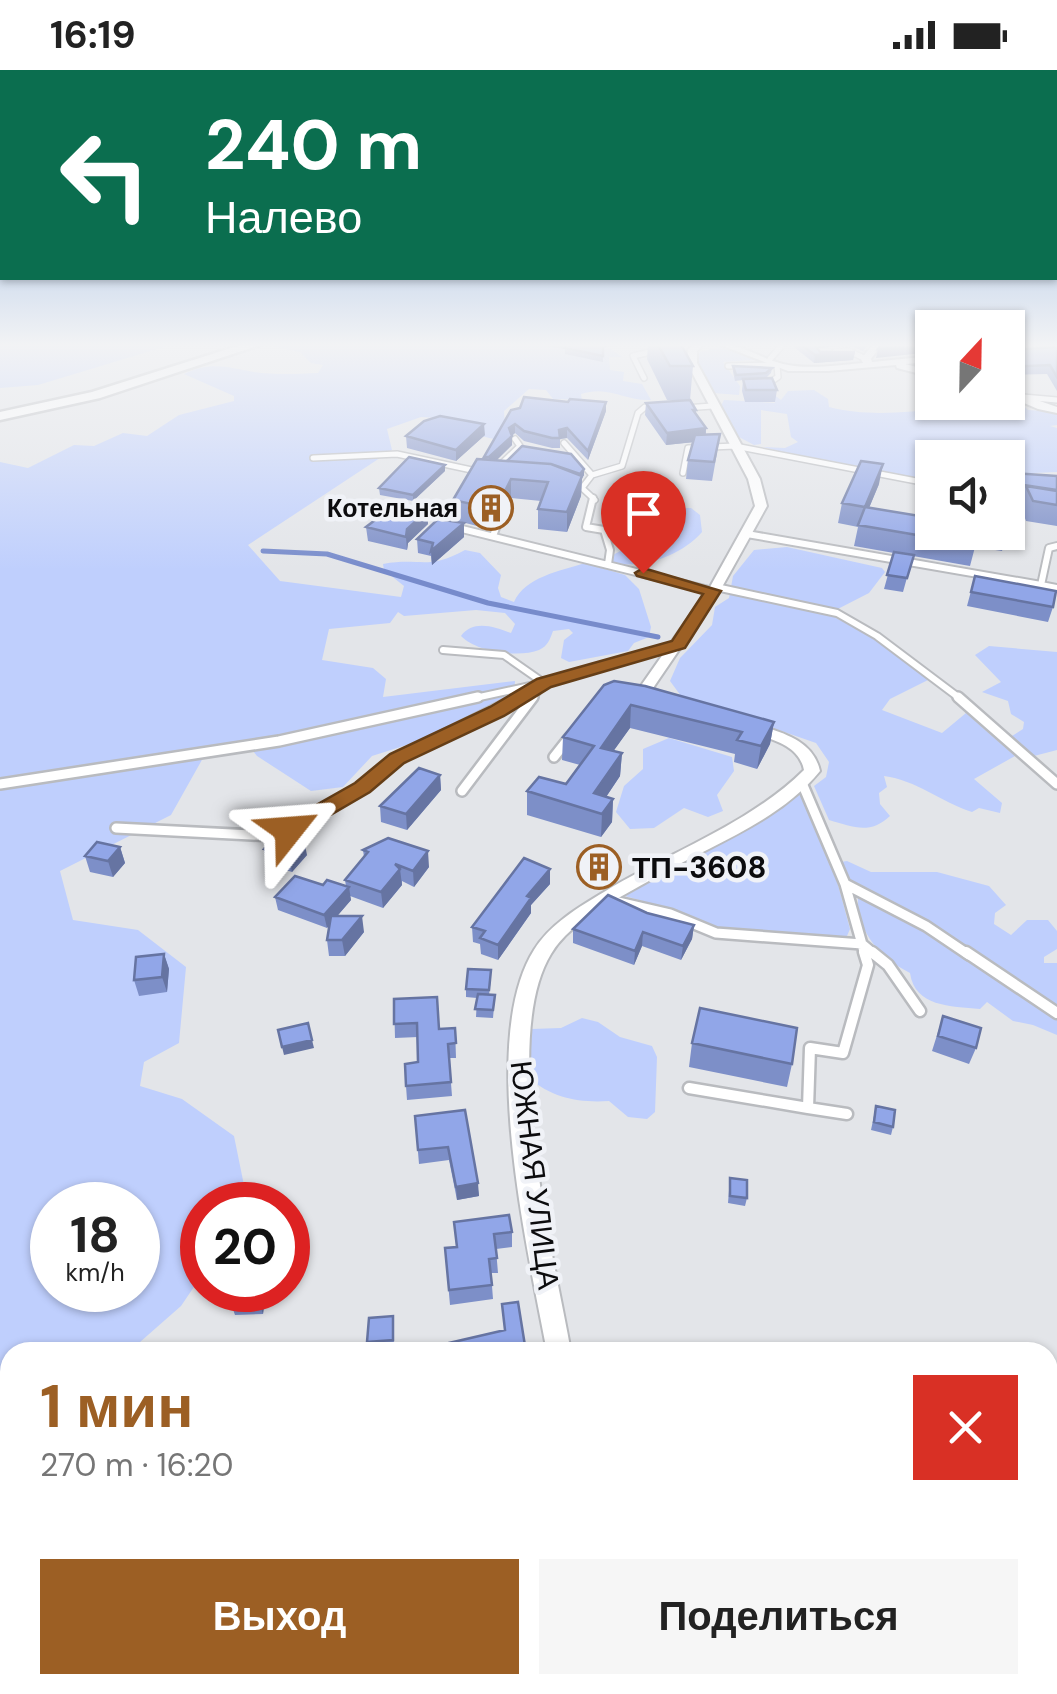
<!DOCTYPE html>
<html lang="ru">
<meta charset="utf-8">
<style>
:root{--surface:#fff;--page:#f6f6f6;--text:#222;--muted:#767676;--accent:#9c5f24}
body{margin:0;font-family:"DM Sans",sans-serif;background:var(--page);color:var(--text);height:100vh;display:flex;flex-direction:column;font-size:38px;white-space:nowrap}
*{box-sizing:border-box;margin:0}
p{font-size:32px;color:var(--muted)}
.icon{flex:none;width:55px;height:55px;fill:none;stroke:currentColor;stroke-width:2;stroke-linecap:round;stroke-linejoin:round}
.map{position:relative;flex:1;overflow:hidden}
.side{position:absolute;left:0px;top:1272px;width:1058px;height:352px;display:flex;flex-direction:column;background:var(--surface);border-radius:30px 30px 0 0;box-shadow:0 2px 8px #0004}
.side>*{flex:none}
.hud{position:absolute;left:0px;top:0px;width:1058px;height:210px;box-shadow:0 2px 8px #0004;background:#0b6e4f;color:#fff;overflow:hidden}
.needle{width:65px;rotate:22deg}
.buttons{position:absolute;left:915px;top:240px;display:grid;gap:20px}
.buttons a{display:grid;place-items:center;width:110px;height:110px;border-radius:0px;background:var(--surface);box-shadow:0 2px 8px #0004;font-size:50px}
.speed{position:absolute;left:30px;top:1112px;display:flex;gap:20px;font-size:50px;font-weight:700;text-align:center}
.speed>*{display:grid;place-content:center;width:130px;height:130px;border-radius:50%;background:var(--surface);box-shadow:0 2px 8px #0004;line-height:1}
.speed small{font-size:25px;font-weight:400}
.speed .limit{border:15px solid #d22;background:#fff;color:#111}
.pin{position:absolute;display:grid;place-items:center;width:85px;height:85px;color:#fff;margin:-102px -42px;border-radius:50% 50% 50% 0;rotate:-45deg;box-shadow:0 0 10px #0007}
.pin .icon{rotate:45deg}
.me{position:absolute;width:110px;margin:-55px;rotate:62deg;stroke-linejoin:round;filter:drop-shadow(0 0 8px #0008)}
.turn{display:flex;align-items:center;gap:35px;height:210px;padding:0 40px;font-size:45px}
.turn .icon{width:130px;height:130px;stroke-width:2.5}
.turn b{display:block;font-size:70px;line-height:85px}
.round{display:grid;place-items:center;flex:none;width:105px;height:105px;border-radius:0px;background:var(--page)}
.headline{display:flex;align-items:center;justify-content:space-between;height:170px;padding:0 40px}
h1{font-size:60px;font-weight:700;line-height:75px;color:var(--accent)}
.cta{display:flex;gap:20px;margin-top:auto;padding:20px 40px}
.cta a{flex:1;height:115px;border-radius:0px;background:var(--accent);color:#fff;font-size:40px;font-weight:700;line-height:115px;text-align:center}
.cta a+a{background:var(--page);color:var(--text)}
.status{display:flex;justify-content:space-between;align-items:center;height:70px;padding:0 50px;background:var(--surface);direction:ltr}
.status svg{height:28px;fill:currentColor}
.map>svg:first-child{display:block}
.green{fill:#bfcffd;fill-rule:evenodd}
.lines{fill:none;stroke-linecap:round;stroke-linejoin:round}
.stream{stroke:#778bcb;stroke-width:5}
.lane-far4-casing{stroke:#b9bbbf;stroke-width:8}
.lane-far3-casing{stroke:#b9bbbf;stroke-width:10}
.lane-far2-casing{stroke:#b9bbbf;stroke-width:14}
.lane-far1-casing{stroke:#b9bbbf;stroke-width:15}
.lane-casing{stroke:#b9bbbf;stroke-width:19}
.street-casing{stroke:#b9bbbf;stroke-width:4}
.secondary-casing{stroke:#b9bbbf;stroke-width:5}
.lane-far4{stroke:#fff;stroke-width:5}
.lane-far3{stroke:#fff;stroke-width:6}
.lane-far2{stroke:#fff;stroke-width:9}
.lane-far1{stroke:#fff;stroke-width:10}
.lane{stroke:#fff;stroke-width:14}
.street{fill:#fff;fill-rule:evenodd}
.secondary{fill:#fff;fill-rule:evenodd}
.wall{fill:#7d8fc8}
.shaded-wall{fill:#6674a2}
.building{fill:#91a6e8;stroke:#6674a2;stroke-width:2.5}
.route{fill:#9c5f24;stroke:#653e17;stroke-width:2.5}
.labels{text-anchor:middle;dominant-baseline:central;stroke-width:9;stroke-linejoin:round;paint-order:stroke}
.far-poi-label{font-size:25px;font-weight:bold;fill:#0c0c0e;stroke:#f0f2f7;text-anchor:end}
.poi-label{font-size:30px;font-weight:bold;fill:#0c0c0e;stroke:#f0f2f7;text-anchor:start}
.street-label{font-size:30px;fill:#0c0c0e;stroke:#f0f2f7}
</style>
<div class="status"><b>16:19</b><svg viewBox="0 0 49 12"><path d="M0 12V9h3v3zM5 12V6h3v6zM10 12V3h3v9zM15 12V0h3v12zM26 1h20v11H26zM47 4h2v5h-2z"/></svg></div>
<div class="map">
<svg width="1057" height="1624" viewBox="0 0 1057 1624">
<rect width="100%" height="100%" fill="#e3e5e9"/>
<path class="green" d="M0,273H177L38,315L0,318Z
M276,273H602L622,287H609L610,300L624,302L623,311L642,314L651,330C624,331 609,315 581,324L582,330L553,329L546,320L529,319L504,341L506,372L473,364L468,350L421,347L387,359L392,380L248,475L280,511L401,527L404,516L384,500L383,494C421,487 427,501 465,480L480,483L501,505L498,518L501,527L514,532C525,507 560,501 585,493L625,505L639,519L651,557L649,567L634,573L628,581L569,592L561,588L564,570L573,563L569,559L553,561C550,569 548,576 539,580C519,588 476,582 461,566C473,549 495,557 511,563L515,554L505,543L476,540L404,546L398,542L390,553L329,559L322,590L373,598L386,609L383,627L515,611L514,624L441,664L372,686L343,717L311,721L257,686L245,671L203,688L171,745L60,801L73,850L138,860L186,897L179,973L144,992L140,1016L182,1029L234,1066L248,1135H202V1205L181,1236L140,1272L153,1282H10V1615H338L336,1624H0V392L28,398L74,375L94,376L123,363L147,366L179,345L234,331V326L184,304C210,291 227,297 254,302C273,305 299,304 318,303L323,295L311,293L300,282L271,276ZM52,1135H138V1220H52Z
M723,276L764,289L723,292L740,316L739,325L713,323L694,293L700,282Z
M814,320L828,329L829,337C886,352 950,334 1008,332V324L1028,340L1057,342V355L1050,356L1057,358V402L1008,404V388H932V411L810,390L763,377L785,378L798,372L791,367L787,344L761,340V374L754,375L739,367L720,338L724,330L775,333L773,324L781,330L788,321Z
M679,438H691L700,445L702,462C681,486 643,499 612,493L611,486L624,479L635,463L674,462L682,452L672,442Z
M787,477L882,498L885,502L869,523L828,544L873,567L928,610L890,629L882,640L942,663L966,643L1015,686L974,709L1002,733L1000,743L979,738L972,742C941,732 916,710 884,706L887,717L879,723L880,734L890,746C870,765 853,757 829,750L814,716L826,707L829,692L816,673L681,626L670,611L680,588L712,555L715,537L729,528L733,506L754,480Z
M989,576L1057,582V680L1034,686L1012,666L1023,659L1024,652L1011,644L1008,631L982,622L1001,612L975,585Z
M669,668L732,687L734,701L717,725L723,741L708,747L684,738L654,758L630,759L616,742L624,716L643,699V679Z
M801,724L837,811L850,859L847,866L838,869L714,857L671,839L625,826Z
M847,791L871,802H937L989,816L1006,835L995,843L994,854L1011,865L1027,850H1048L1057,861V879L1044,887V893H1057V938L932,855L850,812L841,792Z
M858,826L923,859L1057,949V965L1033,955L1013,951L987,932L980,939C950,936 915,937 910,903C880,888 856,861 858,826Z
M582,948L598,952L620,967L652,976L657,987L655,1042L647,1049L628,1047L609,1031C579,1033 552,1028 529,1008L526,972L531,959L561,958Z"/>
<g class="lines">
<path class="stream" d="M263,481L327,484L488,533L658,567"/>
<g class="lane-far4-casing">
<path id="lane-far4" d="M835,282L849,281L866,289
M770,289L784,273
M728,296L777,295L778,307L766,315
M644,308L633,286L659,280
M1023,327L1057,330
M685,338L712,336
M564,373L592,405
M313,388L397,384L481,402
M497,398L520,376L515,369
M683,403L688,378L735,376L932,414
M1008,426L1032,430
M595,430L582,418L592,405L622,396L638,343L645,337H655"/>
</g>
<g class="lane-far3-casing">
<path id="lane-far3" d="M593,428L586,457L604,460L610,480L608,494
M1018,428L1057,435
M454,457L713,521
M747,464L1041,515L1049,478L1057,476
M493,466L499,450
M1041,515L1057,518
M716,517L837,543L877,566L962,630
M443,580L504,585L544,613
M466,630L544,613L676,575
M515,630L537,617
M531,630L539,619"/>
</g>
<g class="lane-far2-casing">
<path id="lane-far2" d="M958,627L1057,714
M554,687L569,668
M802,713L845,814L926,856L969,885
M0,714L279,671L478,627
M462,721L533,627
M116,758L273,766L307,753L363,717L397,689L520,627
M845,814L865,885
M618,832L670,844L716,863L862,874L875,885"/>
</g>
<g class="lane-far1-casing">
<path id="lane-far1" d="M872,882L888,895L920,941
M966,882L1057,943
M689,1018L808,1038L810,978L843,983L868,895L864,882
M808,1038L847,1044"/>
</g>
<g class="lane-casing">
<path id="lane" d="M518,1615L519,1624"/>
</g>
<g class="street-casing">
<path id="street" d="M696,273H705L697,281V293L760,409L767,436L722,517L653,618L668,626L661,630L638,620L710,517L755,436L748,409L687,293L688,280Z
M715,273C740,273 760,288 783,294C808,300 838,295 863,293L861,289L874,273H882L871,289L872,292L932,286V292L905,294L932,301V307L897,298L896,295L828,301H788Z
M1008,320L1057,337V343L1038,339L1008,326Z
M752,653C780,662 813,669 820,701C779,752 710,775 654,808C620,828 572,849 551,884C499,969 554,1186 571,1282H547C528,1181 478,969 534,880C550,854 579,837 604,822C668,783 751,753 804,700C799,674 769,669 747,661L744,658Z
M607,1615H637L639,1624H609Z"/>
</g>
<g class="secondary-casing">
<path id="secondary" d="M247,273H266L100,328L0,350V342L92,322Z"/>
</g>
<use href="#lane-far4" class="lane-far4"/>
<use href="#lane-far3" class="lane-far3"/>
<use href="#lane-far2" class="lane-far2"/>
<use href="#lane-far1" class="lane-far1"/>
<use href="#lane" class="lane"/>
<use href="#street" class="street"/>
<use href="#secondary" class="secondary"/>
</g>
<path class="wall" d="M545,273H680L693,296L690,330H667L647,289L648,274L603,277V292L565,284V279L545,276Z
M789,273H869L863,281L849,275L818,278L820,282H855L853,290L814,293Z
M1008,273H1041L1008,276V280L1057,277V321L1047,304L1008,305Z
M733,296L772,298L771,303L766,308L777,320L775,332H745L742,321L743,310L735,311L733,302Z
M568,332H606V341L588,390L567,368L560,369V378H552L524,371L515,363L512,366V375L496,390L584,405L582,408L581,426L567,462L538,459V439L541,431L511,428L505,441L494,440L477,456L454,450L453,430L484,389V387L511,340Z
M646,333L696,340V344L706,358V365L717,383L712,411L686,409L688,390L693,372L666,375L645,345Z
M485,365L456,391L407,378L406,366Z
M445,401L413,431L380,425L379,418Z
M1012,403L1057,406V456L1026,451L1020,435L1024,422L1016,421L1008,462V415L1013,416L1011,410Z
M879,414L869,438L932,462H1007L1002,481L975,477L970,496L913,486L903,522L884,519L894,483L854,476L858,457L838,453L842,433Z
M427,441L428,454L408,473L407,480L368,471L366,457Z
M464,467L432,495L431,486L418,483L417,469Z
M975,506L1053,537L1048,552L967,536Z
M645,616L774,652L770,674L757,699L734,692L735,684L630,658L613,681L622,683L620,706L606,727L613,729L612,752L601,767L527,745V721L566,714L580,695L562,690L563,667Z
M440,705L441,720L407,760L381,752L380,736Z
M120,777L125,793L113,807L90,802L85,786Z
M264,779L307,785L292,802L267,794Z
M363,780L429,797L414,817L402,811V815L383,838L350,826L351,830L337,846L364,862L345,886H329L327,870L329,854L327,858L278,840L275,827L323,815L346,816L345,810L364,787Z
M550,799V814L531,835V843L498,890L481,884L480,874L473,872L472,857Z
M694,855L692,869L681,890L642,876L634,895L573,873V859Z
M164,884L169,899L167,922L139,926L134,910Z
M491,908L489,925H495L493,948L476,947L477,928L466,927V919Z
M394,929L439,959L455,958L456,988H449L452,1026L407,1030L406,1016L418,992V967L395,968Z
M943,946L976,978L969,994L932,981Z
M692,973L792,994L787,1017L689,997Z
M876,1036L893,1057L891,1065L871,1060Z
M465,1040L479,1126L457,1130L449,1090L419,1094L415,1046Z
M730,1108L747,1128L745,1136L728,1133Z
M454,1152L512,1162V1177L496,1179L498,1203H491L493,1229L450,1235L445,1178L457,1177Z
M232,1220H266L263,1244L235,1245L230,1231Z
M393,1246L394,1277L369,1279L367,1272Z
M1048,1360L1057,1371V1392L1054,1396L1048,1395Z
M1057,1522V1616L1046,1615H1048V1532Z"/>
<path class="shaded-wall" d="M603,273H648L603,277Z
M817,273H850L849,275L818,278L814,284Z
M1009,273H1041L1008,276Z
M932,274V282L876,288L878,279Z
M855,282L853,290L814,293L815,285Z
M606,332V341L588,390V381Z
M484,354L485,365L456,391V380Z
M515,354V363L509,367V358Z
M567,358V368L559,369V360Z
M706,358L705,371L666,375L667,363Z
M512,366V375L490,397L489,387Z
M883,394L879,414L861,457L865,437Z
M445,395V401L413,431V425Z
M584,399V405L582,408L581,426L567,462V442L580,404Z
M511,409V428L505,441V421Z
M494,420V440L477,456L476,435Z
M427,441L428,454L408,473L407,480L406,467L407,459Z
M464,453V467L432,495L431,481Z
M631,635L630,658L600,700L601,678Z
M774,652L770,674L757,699L761,676Z
M622,683L620,706L596,742L594,723Z
M440,705L441,720L407,760L406,744Z
M613,729L612,752L601,767L602,744Z
M304,770L307,785L292,802L289,786Z
M120,777L125,793L113,807L108,791Z
M428,781L429,797L414,817L413,801Z
M400,799L402,815L383,838L381,822Z
M550,799V814L531,835V843L498,890V875L527,826Z
M349,817L351,830L327,858L324,845Z
M362,846L364,862L345,886L342,870Z
M694,855L692,869L681,890L683,876Z
M643,862L642,876L634,895L635,881Z
M164,884L169,899L167,922L162,907Z
M312,970L314,978L284,985L282,977Z
M478,1113L479,1126L457,1130L456,1117Z
M259,1220H266L263,1244L258,1230Z"/>
<path class="building" d="M563,273H603V286L565,278L572,274Z
M657,273H680L693,296H670Z
M799,273H817L815,275L820,282H855L815,285Z
M883,273H932V274L878,279Z
M1008,273H1009L1008,280L1057,277V307L1050,295L1008,297Z
M733,296L772,298L766,303L736,305Z
M772,308L777,320H746L743,309Z
M524,327L568,332L570,329L606,332L588,381L567,358L559,360L560,368H552L524,361L515,354L509,358L512,366L489,387H484L511,340L520,338Z
M690,330L696,340H693L706,358L667,363L646,333Z
M440,346L484,354L456,380L406,366L424,351Z
M720,364L714,392L688,390L695,365Z
M522,376L571,384L584,399L580,404L551,394L507,391Z
M409,387L445,395L413,425L379,418Z
M477,389L551,394L582,406L567,442L538,439L548,412L511,409L505,421L494,420L476,435L453,430Z
M861,391L883,394L865,437L842,433Z
M1012,403L1057,406V420L1017,414Z
M1008,415L1017,417L1008,461Z
M1026,416L1057,421V435L1033,431Z
M396,434L427,441L407,459L406,467L366,457Z
M865,437L932,448V462H979L976,475L858,455Z
M438,449L464,453L431,481L433,473L417,469Z
M894,482L914,485L907,508L887,505Z
M975,506L1056,521L1053,537L971,522Z
M614,611L645,616L774,652L761,676L737,670L742,662L631,635L601,678L622,683L594,723L613,729L602,744L527,721L539,707L566,714L594,676L563,667L604,615Z
M419,698L440,705L406,744L380,736Z
M279,762L304,770L289,786L264,779Z
M388,768L428,781L413,801L395,794L400,799L381,822L345,810L368,782L363,780Z
M97,772L120,777L108,791L85,786Z
M524,788L550,799L527,826L531,828L498,875L480,868L485,861L472,857Z
M295,806L323,815L327,810L349,817L324,845L275,827Z
M608,825L647,843L694,855L683,876L643,862L635,881L573,859Z
M331,846H362L342,870H327Z
M164,884L162,907L134,910L136,887Z
M468,899L491,900L489,920L466,919Z
M478,924L495,925L493,940L475,939Z
M437,927L439,959L455,958L456,973L448,974L451,1012L406,1016L405,994L418,992L417,953L394,954V929Z
M700,938L797,958L792,994L692,973Z
M943,946L981,958L976,978L938,966Z
M308,953L312,970L282,977L278,960Z
M876,1036L895,1040L893,1057L874,1052Z
M465,1040L478,1113L456,1117L448,1077L418,1080L415,1046Z
M730,1108L747,1110V1128L730,1126Z
M509,1145L512,1162L494,1164L497,1188L489,1189L492,1215L449,1220L445,1178L457,1177L454,1152Z
M232,1220H259L258,1230L230,1231Z
M518,1232L526,1282H410L505,1260L502,1234Z
M393,1246V1270L367,1272L369,1248Z
M1048,1360L1056,1362L1057,1389L1048,1387Z
M1048,1539L1057,1540V1600L1048,1599Z"/>
<linearGradient id="sky" x2="0" y2="1"><stop stop-color="#7ba4dc"/><stop offset="0.55" stop-color="#f2f3f5"/><stop offset="1" stop-color="#f2f3f5" stop-opacity="0"/></linearGradient>
<rect width="1057" height="500" fill="url(#sky)"/>
<path class="route" d="M643,498L721,521L685,578L551,617L504,646L404,693L370,722L296,765H281L278,760L281,755L355,713L390,684L490,637L537,609L672,571L703,524L637,506L635,503Z"/>
<defs>
<g id="building-ring" transform="scale(2.25)"><circle r="9.5" fill="#f0f2f7" stroke="#9c5f24" stroke-width="1.5"/><path d="M-4-6H4V6H1V3H-1V6H-4ZM-2.5-4.3h1.7v1.8h-1.7ZM.8-4.3h1.7v1.8H.8ZM-2.5-1h1.7V.8h-1.7ZM.8-1h1.7V.8H.8Z" fill="#9c5f24"/></g>
</defs>
<g fill-rule="evenodd">
<use href="#building-ring" x="491" y="438"/>
<use href="#building-ring" x="599" y="797"/>
</g>
<g class="labels">
<g class="far-poi-label">
<text x="458" y="438">Котельная</text>
</g>
<g class="poi-label">
<text x="632" y="797">ТП-3608</text>
</g>
<g class="street-label">
<text transform="translate(535 1105) rotate(83)">ЮЖНАЯ УЛИЦА</text>
</g>
</g>
</svg>
<div class="buttons">
<a><svg class="needle" viewBox="-14 -14 28 28"><path d="M0-13l5 13h-10z" fill="#e53935"/><path d="M0 13l5-13h-10z" fill="#767676"/></svg></a>
<a><svg class="icon" aria-label="sound" viewBox="0 0 24 24"><path d="M4 9h4l5-4v14l-5-4H4zM17 9q2 3 0 6"/></svg></a>
</div>
<div class="speed"><div>18<small>km/h</small></div><div class="limit">20</div></div>
<div class="pin" style="left:643px;top:503px;background:#d93025"><svg class="icon" aria-label="arrive" viewBox="0 0 24 24"><path d="M6 21V4h12l-3 4 3 4H6"/></svg></div>
<svg class="me" style="left:289px;top:760px" viewBox="-20 -20 40 40"><path d="M0-17L14 15 0 8-14 15z" fill="#9c5f24" stroke="#fff" stroke-width="4"/></svg>
<div class="hud">
<div class="turn"><svg class="icon" aria-label="left" viewBox="0 0 24 24"><path d="M17 20v-9H6M10 6l-5 5 5 5"/></svg><div><b>240 m</b>Налево</div></div>
</div>
<section class="side">
<div class="headline"><div><h1>1 мин</h1><p>270 m · 16:20</p></div><a class="round" style="background:#d93025;color:#fff"><svg class="icon" aria-label="close" viewBox="0 0 24 24"><path d="M6 6l12 12M18 6L6 18"/></svg></a></div>
<div class="cta"><a>Выход</a><a>Поделиться</a></div>
</section>
</div>
